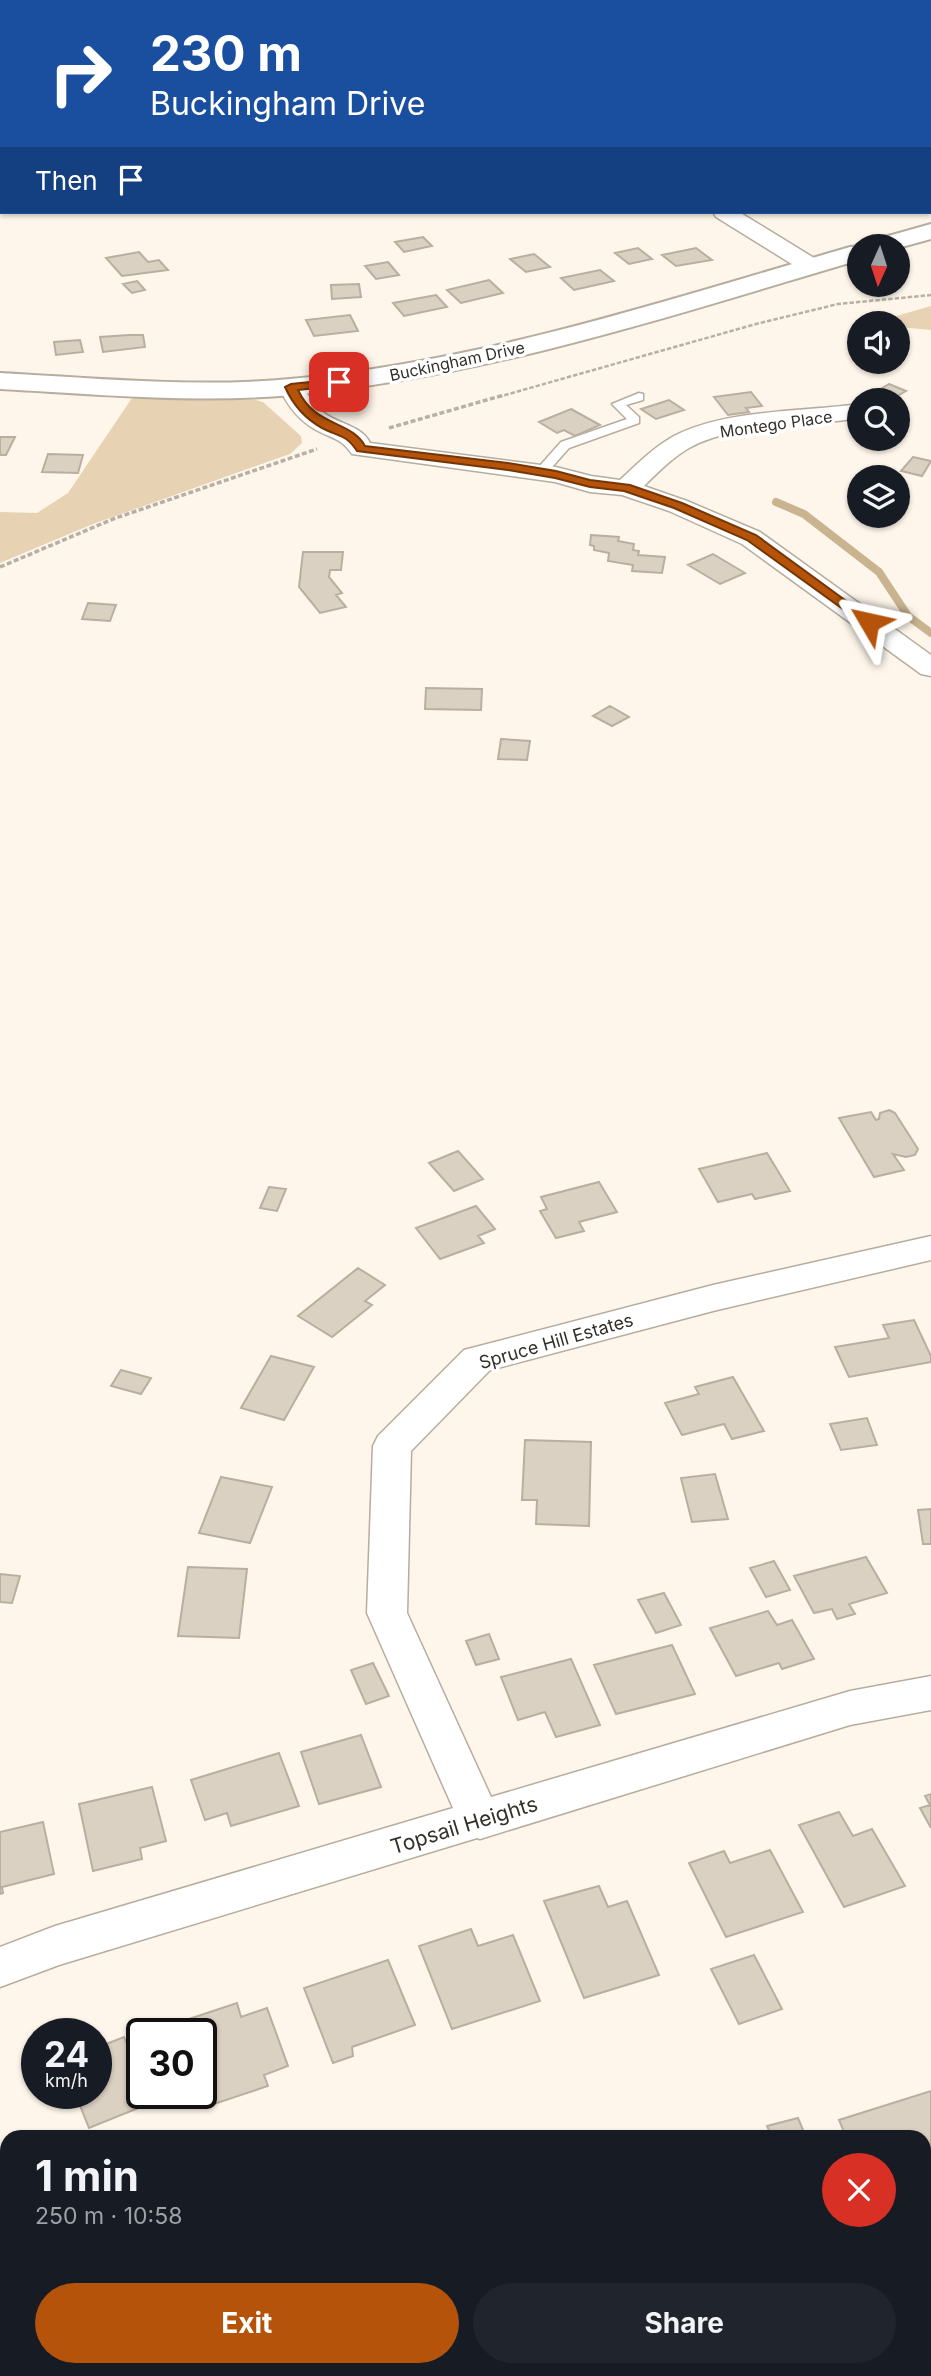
<!DOCTYPE html>
<meta charset="utf-8">
<style>
:root{--surface:#171b24;--page:#20242c;--text:#f1f3f6;--muted:#9ea1a6;--accent:#b45309}
body{margin:0;font-family:Inter,sans-serif;background:var(--page);color:var(--text);height:100vh;display:flex;flex-direction:column;font-size:26px;white-space:nowrap}
*{box-sizing:border-box;margin:0}
p{font-size:23px;color:var(--muted)}
.icon{flex:none;width:38px;height:38px;fill:none;stroke:currentColor;stroke-width:2;stroke-linecap:round;stroke-linejoin:round}
.map{position:relative;flex:1;overflow:hidden}
.panel{position:absolute;left:0px;top:2130px;width:931px;height:247px;display:flex;flex-direction:column;background:var(--surface);border-radius:21px 21px 0 0;box-shadow:0 2px 5px #0004}
.panel>*{flex:none}
.banner{position:absolute;left:0px;top:0px;width:931px;height:214px;box-shadow:0 2px 5px #0004;background:#1a4fa0;color:#fff;overflow:hidden}
.needle{width:46px;rotate:183deg}
.tools{position:absolute;left:847px;top:234px;display:grid;gap:14px}
.tools a{display:grid;place-items:center;width:63px;height:63px;border-radius:50%;background:var(--surface);box-shadow:0 2px 5px #0004;font-size:35px}
.speed{position:absolute;left:21px;top:2018px;display:flex;gap:14px;font-size:35px;font-weight:700;text-align:center}
.speed>*{display:grid;place-content:center;width:91px;height:91px;border-radius:50%;background:var(--surface);box-shadow:0 2px 5px #0004;line-height:1}
.speed small{font-size:18px;font-weight:400}
.speed .limit{border:4px solid #111;border-radius:10px;background:#fff;color:#111}
.pin{position:absolute;display:grid;place-items:center;width:60px;height:60px;color:#fff;margin:-30px;border-radius:14px;box-shadow:0 4px 10px #0006}
.me{position:absolute;width:77px;margin:-38px;rotate:306deg;stroke-linejoin:round;filter:drop-shadow(0 0 5px #0008)}
.turn{display:flex;align-items:center;gap:24px;height:147px;padding:0 35px;font-size:32px}
.turn .icon{width:91px;height:91px;stroke-width:2.5}
.turn b{display:block;font-size:49px;line-height:60px}
.then{display:flex;align-items:center;height:66px;padding:0 35px;background:#0003;gap:14px;font-size:26px}
.round{display:grid;place-items:center;flex:none;width:74px;height:74px;border-radius:37px;background:var(--page)}
.overview{display:flex;align-items:center;justify-content:space-between;height:119px;padding:0 35px}
h1{font-size:42px;font-weight:700;line-height:52px}
.action{display:flex;gap:14px;margin-top:auto;padding:14px 35px}
.action a{flex:1;height:80px;border-radius:42px;background:var(--accent);color:#fff;font-size:28px;font-weight:700;line-height:80px;text-align:center}
.action a+a{background:var(--page);color:var(--text)}
.map>svg:first-child{display:block}
.green{fill:#e7d3b3}
.lines{fill:none;stroke-linecap:round;stroke-linejoin:round}
.stream-far2{stroke:#c9b490;stroke-width:6}
.stream-far1{stroke:#c9b490;stroke-width:8}
.stream{stroke:#c9b490;stroke-width:12}
.building{fill:#dbd1c2;stroke:#b9afa0;stroke-width:2}
.service-casing{stroke:#b6ad9e;stroke-width:3}
.minor-casing{stroke:#b6ad9e;stroke-width:3}
.tertiary-casing{stroke:#b6ad9e;stroke-width:4}
.path-far1{stroke:#b7b0a6;stroke-width:2.5;stroke-dasharray:4.5 2;stroke-linecap:butt}
.path{stroke:#b7b0a6;stroke-width:3.5;stroke-dasharray:5 2.5;stroke-linecap:butt}
.service{fill:#fff;fill-rule:evenodd}
.minor{fill:#fff;fill-rule:evenodd}
.tertiary{fill:#fff;fill-rule:evenodd}
.route{fill:#b45309;stroke:#753606;stroke-width:2}
.labels{text-anchor:middle;dominant-baseline:central;stroke-width:7;stroke-linejoin:round;paint-order:stroke}
.far-street-label{font-size:16px;fill:#33302a;stroke:#fff}
.street-label{font-size:18px;fill:#33302a;stroke:#fff}
.near-street-label{font-size:21px;fill:#33302a;stroke:#fff}
</style>
<div class="map">
<svg width="931" height="2376" viewBox="0 0 931 2376">
<rect width="100%" height="100%" fill="#fef6ea"/>
<path class="green" d="M0,0H328L330,2H2V209Z
M735,0H931V120L929,2Z
M931,306V330L898,327V324H869Z
M132,398L256,400L263,402L301,436L302,443L290,454L93,524L0,563V512L37,513L68,493Z"/>
<g class="lines">
<path class="stream-far2" d="M863,0L866,2"/>
<path class="stream-far1" d="M776,502L804,514L879,572L908,616L931,633"/>
<path class="stream" d="M0,2244L7,2249
M109,2370L113,2376"/>
</g>
<path class="building" d="M423,237L432,246L404,252L395,242Z
M638,248L652,259L629,264L615,253Z
M696,248L712,260L676,266L662,255Z
M139,252L148,262L159,260L168,270L122,276L106,258Z
M534,254L550,267L526,272L510,259Z
M388,262L399,275L376,279L365,266Z
M600,270L614,281L574,290L561,278Z
M489,280L503,293L461,303L447,290Z
M137,281L145,290L132,293L123,284Z
M359,284L361,297L332,299L331,285Z
M436,295L447,307L404,316L393,303Z
M350,315L358,331L314,336L306,320Z
M129,335H143L145,347L103,352L100,337Z
M80,340L83,352L56,355L54,342Z
M889,384L906,391L889,401H880L868,396Z
M751,392L762,406L746,408L749,412L728,415L714,397Z
M669,400L684,410L656,419L641,409Z
M571,409L600,425L575,436L564,430L557,433L539,422Z
M0,437H15L6,455H0Z
M48,454L83,455L78,473L42,472Z
M913,457L931,461L922,476L901,471Z
M591,535L619,537L618,541L634,544L633,550L639,551L638,555L665,557L662,573L632,571L633,565L608,561L609,553L594,550V546L590,545Z
M303,552H343L341,570H330L329,577L342,593L336,595L346,607L320,613L299,587Z
M713,554L745,573L720,584L688,565Z
M88,603L116,605L110,621L82,619Z
M426,688L482,689L481,710L425,709Z
M610,706L629,717L612,726L593,716Z
M501,739L530,741L527,760L498,759Z
M889,1110L895,1113L918,1149L915,1155L906,1157L893,1154L904,1170L874,1177L839,1118L871,1112L876,1120L879,1119L880,1113Z
M458,1151L483,1179L454,1191L429,1163Z
M767,1153L790,1191L755,1199L752,1194L718,1202L699,1169Z
M599,1182L617,1212L579,1222L584,1231L556,1238L540,1211L547,1209L541,1197Z
M269,1187L286,1189L277,1211L260,1208Z
M476,1206L495,1229L478,1236L484,1243L440,1259L416,1228Z
M358,1268L385,1285L365,1301L372,1305L332,1337L298,1316Z
M914,1320L931,1356V1362L849,1377L835,1347L889,1338L883,1325Z
M271,1356L314,1367L284,1420L241,1408Z
M121,1370L151,1378L141,1394L111,1386Z
M733,1377L764,1431L732,1439L724,1424L682,1435L665,1403L699,1394L695,1387Z
M867,1418L877,1445L841,1450L830,1424Z
M525,1440L591,1442L589,1526L536,1524L537,1500H522Z
M715,1474L728,1519L692,1522L681,1478Z
M221,1477L272,1487L250,1543L199,1533Z
M931,1509V1544H923L918,1510Z
M866,1557L887,1593L849,1604L855,1614L837,1619L832,1609L814,1613L794,1576Z
M774,1561L790,1590L766,1597L750,1568Z
M188,1567L247,1569L239,1638L178,1636Z
M0,1574L20,1576L12,1603L0,1602Z
M664,1593L681,1625L656,1633L638,1600Z
M768,1611L777,1625L792,1620L814,1659L782,1669L779,1663L736,1676L710,1628Z
M489,1634L499,1659L476,1665L466,1641Z
M672,1645L695,1694L616,1714L594,1665Z
M571,1659L600,1725L556,1737L545,1712L518,1720L501,1677Z
M373,1663L389,1696L366,1704L351,1670Z
M361,1735L381,1787L319,1804L301,1752Z
M279,1753L299,1806L231,1826L227,1813L205,1820L191,1780Z
M152,1787L166,1841L140,1848L142,1859L93,1871L79,1804Z
M931,1794V1828L920,1808L930,1805L925,1796Z
M839,1812L853,1836L872,1829L905,1886L844,1907L799,1825Z
M43,1822L54,1874L2,1887L3,1893L0,1894V1832Z
M770,1850L803,1912L726,1937L689,1863L724,1851L730,1863Z
M599,1886L608,1907L627,1901L659,1975L584,1998L544,1901Z
M471,1929L478,1946L513,1935L540,2001L452,2029L419,1946Z
M754,1955L782,2009L739,2024L711,1969Z
M388,1960L415,2025L352,2047L353,2056L333,2063L304,1988Z
M237,2003L241,2017L267,2008L288,2066L264,2075L268,2086L208,2106L201,2086V2034H184L180,2022Z
M124,2037L142,2080V2093H147L151,2103L89,2128L75,2093H96V2048Z
M931,2091V2152L924,2154V2137H846L839,2120Z
M798,2118L806,2137H772L767,2126Z"/>
<g class="lines">
<g class="service-casing">
<path id="service" d="M639,393L643,394V400L626,405L639,417V423L569,448L545,475H537V469L561,442L627,419L612,404Z"/>
</g>
<g class="minor-casing">
<path id="minor" d="M428,0H448V2H429Z
M667,0H688L689,2H669Z
M713,212H739L819,261L822,266L819,271H803L716,217Z
M291,380L300,382C308,394 312,404 324,413C339,424 362,426 370,443L556,467L591,476L620,480C637,464 654,447 674,436C726,409 802,412 859,404V418C807,427 735,422 689,448C672,458 658,472 644,486L687,501L760,532L931,655V676L921,674L742,544L669,511L622,495L590,492L555,482L352,454C341,438 333,439 316,430C298,420 287,405 279,387L282,382Z
M931,1236V1260L713,1311L490,1370L411,1451L407,1613L491,1797L850,1691L931,1676V1710L850,1725L480,1839L477,1838L59,1965L0,1987V1947L55,1926L453,1808L367,1613L373,1446L378,1436L464,1350L713,1285Z
M931,2255V2303L924,2305V2257Z
M0,2344L7,2347V2370H27L29,2376H0Z
M583,2370H656L654,2376H581Z"/>
</g>
<g class="tertiary-casing">
<path id="tertiary" d="M931,224V239L898,248L859,247V260C673,315 486,377 292,395C195,404 97,394 0,389V373C97,378 194,388 290,379C482,362 667,300 850,247L864,246L867,242Z"/>
</g>
<path class="path-far1" d="M498,397L756,324L838,304L931,295"/>
<path class="path" d="M389,428L504,395
M0,567L113,519L317,449"/>
<use href="#service" class="service"/>
<use href="#minor" class="minor"/>
<use href="#tertiary" class="tertiary"/>
</g>
<path class="route" d="M339,379L343,380V385L298,390C315,427 352,421 365,446L508,463L556,471L590,480L630,485L682,503L756,535L875,622L873,625H865L747,540L674,508L624,491L590,487L555,478L508,470L357,451C346,434 339,437 322,428C304,418 293,405 285,387L291,384Z"/>
<g class="labels">
<g class="far-street-label">
<text transform="translate(457 361) rotate(-12)">Buckingham Drive</text>
<text transform="translate(776 424) rotate(-8)">Montego Place</text>
</g>
<g class="street-label">
<text transform="translate(556 1341) rotate(-16)">Spruce Hill Estates</text>
</g>
<g class="near-street-label">
<text transform="translate(464 1825) rotate(-17)">Topsail Heights</text>
</g>
</g>
</svg>
<div class="tools">
<a><svg class="needle" viewBox="-14 -14 28 28"><path d="M0-13l5 13h-10z" fill="#e53935"/><path d="M0 13l5-13h-10z" fill="#9ea1a6"/></svg></a>
<a><svg class="icon" aria-label="sound" viewBox="0 0 24 24"><path d="M4 9h4l5-4v14l-5-4H4zM17 9q2 3 0 6"/></svg></a>
<a><svg class="icon" aria-label="search" viewBox="0 0 24 24"><circle cx="10" cy="10" r="6"/><path d="M15 15l6 6"/></svg></a>
<a><svg class="icon" aria-label="layers" viewBox="0 0 24 24"><path d="M12 4l9 5-9 5-9-5zM3 14l9 5 9-5"/></svg></a>
</div>
<div class="speed"><div>24<small>km/h</small></div><div class="limit">30</div></div>
<div class="pin" style="left:339px;top:382px;background:#d93025"><svg class="icon" aria-label="arrive" viewBox="0 0 24 24"><path d="M6 21V4h12l-3 4 3 4H6"/></svg></div>
<svg class="me" style="left:869px;top:622px" viewBox="-20 -20 40 40"><path d="M0-17L14 15 0 8-14 15z" fill="#b45309" stroke="#fff" stroke-width="4"/></svg>
<div class="banner">
<div class="turn"><svg class="icon" aria-label="right" viewBox="0 0 24 24"><path d="M7 20v-9h11M14 6l5 5-5 5"/></svg><div><b>230 m</b>Buckingham Drive</div></div>
<div class="then">Then<svg class="icon" aria-label="arrive" viewBox="0 0 24 24"><path d="M6 21V4h12l-3 4 3 4H6"/></svg></div>
</div>
<section class="panel">
<div class="overview"><div><h1>1 min</h1><p>250 m · 10:58</p></div><a class="round" style="background:#d93025;color:#fff"><svg class="icon" aria-label="close" viewBox="0 0 24 24"><path d="M6 6l12 12M18 6L6 18"/></svg></a></div>
<div class="action"><a>Exit</a><a>Share</a></div>
</section>
</div>
